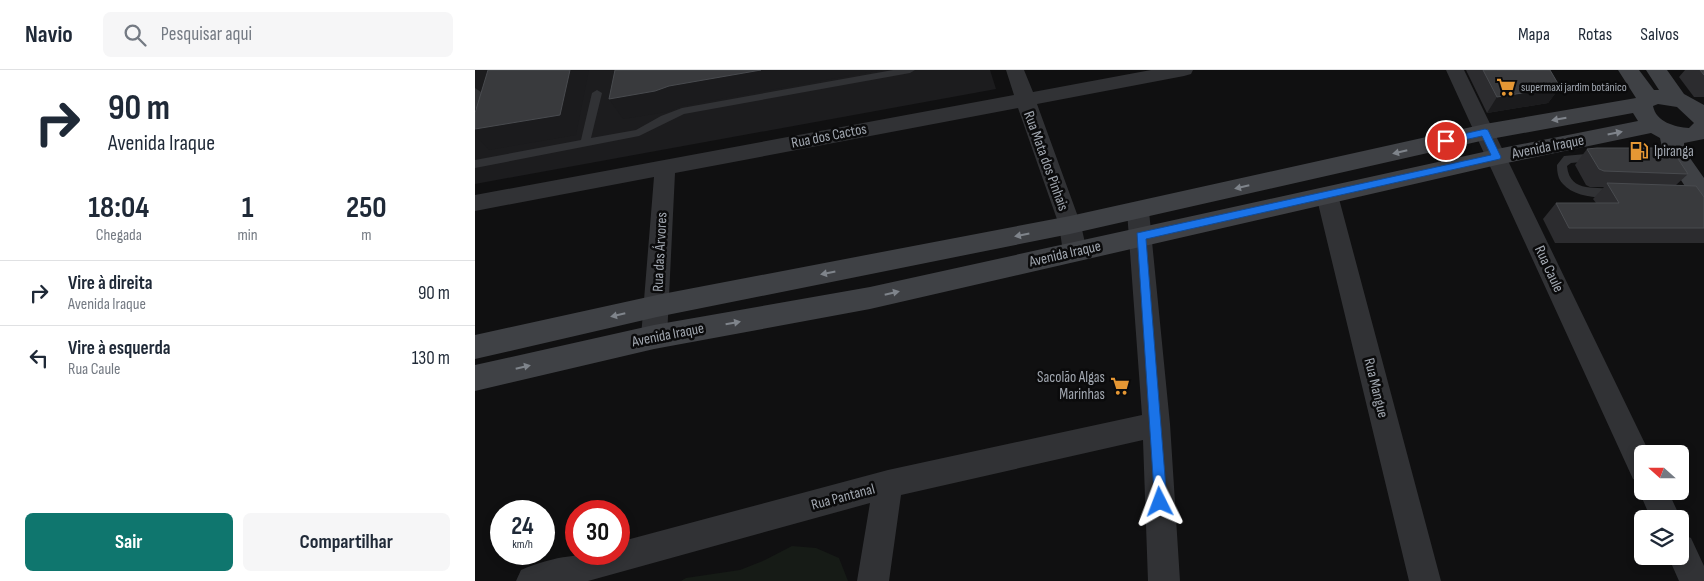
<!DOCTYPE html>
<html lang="pt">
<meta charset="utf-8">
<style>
:root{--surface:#fff;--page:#f6f6f7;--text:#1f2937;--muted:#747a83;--line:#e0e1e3;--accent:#0f766e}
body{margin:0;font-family:"Sofia Sans Condensed",sans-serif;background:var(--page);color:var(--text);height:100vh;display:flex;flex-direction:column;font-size:19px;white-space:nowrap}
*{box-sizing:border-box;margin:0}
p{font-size:16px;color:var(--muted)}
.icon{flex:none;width:28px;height:28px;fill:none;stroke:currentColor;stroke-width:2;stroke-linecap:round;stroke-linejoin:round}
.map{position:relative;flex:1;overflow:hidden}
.sheet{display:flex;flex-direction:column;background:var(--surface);width:475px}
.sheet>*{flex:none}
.banner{background:#fff;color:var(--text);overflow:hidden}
.needle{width:32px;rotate:291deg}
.buttons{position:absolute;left:1159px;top:375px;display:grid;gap:10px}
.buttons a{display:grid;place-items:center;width:55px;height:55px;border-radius:8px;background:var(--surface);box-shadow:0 2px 8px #0003;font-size:25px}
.speed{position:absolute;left:15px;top:430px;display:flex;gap:10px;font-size:25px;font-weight:700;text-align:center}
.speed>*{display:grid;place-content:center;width:65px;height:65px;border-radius:50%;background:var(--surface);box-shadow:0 2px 8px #0003;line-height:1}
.speed small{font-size:12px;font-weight:400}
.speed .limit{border:8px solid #d22;background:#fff;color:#111}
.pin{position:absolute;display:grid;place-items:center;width:42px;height:42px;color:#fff;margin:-21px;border:2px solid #fff;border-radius:50%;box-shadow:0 1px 5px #0007}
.me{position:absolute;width:55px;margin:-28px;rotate:357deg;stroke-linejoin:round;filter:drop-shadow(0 0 4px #0008)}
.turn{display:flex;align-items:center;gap:18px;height:105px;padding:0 25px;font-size:22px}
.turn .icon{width:65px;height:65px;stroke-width:2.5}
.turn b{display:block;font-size:35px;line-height:42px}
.eta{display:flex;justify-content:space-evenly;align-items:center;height:85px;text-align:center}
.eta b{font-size:30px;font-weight:700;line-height:35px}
.primary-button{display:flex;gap:10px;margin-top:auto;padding:10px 25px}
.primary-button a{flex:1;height:58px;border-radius:8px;background:var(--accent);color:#fff;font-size:20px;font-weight:700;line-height:58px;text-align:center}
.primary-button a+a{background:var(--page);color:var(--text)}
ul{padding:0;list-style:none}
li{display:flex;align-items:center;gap:15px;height:65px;padding:0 25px;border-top:1px solid var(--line)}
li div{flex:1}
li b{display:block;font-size:19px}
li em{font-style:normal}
header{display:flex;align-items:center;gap:30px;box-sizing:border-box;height:70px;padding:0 25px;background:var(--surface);border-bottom:1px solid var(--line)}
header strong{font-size:24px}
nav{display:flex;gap:28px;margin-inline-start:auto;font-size:18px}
.search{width:350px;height:45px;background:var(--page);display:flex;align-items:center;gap:12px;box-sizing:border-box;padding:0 18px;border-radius:8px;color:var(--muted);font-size:19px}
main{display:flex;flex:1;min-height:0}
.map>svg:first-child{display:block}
.built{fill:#1c1c1e}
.green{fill:#161b16}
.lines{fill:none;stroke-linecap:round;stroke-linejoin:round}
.lane{fill:#313235;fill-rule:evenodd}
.street{fill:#313235;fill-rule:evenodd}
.secondary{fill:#3f4145;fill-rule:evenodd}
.wall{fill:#2c2c2f}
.shaded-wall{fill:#1b1b1d}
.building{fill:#393a3d;stroke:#494b4f}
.oneway{fill:#7f848b}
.route{fill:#1a73e8;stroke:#114b97}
.labels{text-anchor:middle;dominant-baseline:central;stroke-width:5;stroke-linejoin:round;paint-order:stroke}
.far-poi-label{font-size:12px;fill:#a2a8b1;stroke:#0b0b0c;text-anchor:start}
.street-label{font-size:15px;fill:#a2a8b1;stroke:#0b0b0c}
.poi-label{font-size:15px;fill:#a2a8b1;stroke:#0b0b0c;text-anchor:start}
</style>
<header>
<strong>Navio</strong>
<div class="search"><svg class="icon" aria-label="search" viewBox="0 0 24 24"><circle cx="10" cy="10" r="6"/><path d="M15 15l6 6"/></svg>Pesquisar aqui</div>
<nav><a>Mapa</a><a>Rotas</a><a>Salvos</a></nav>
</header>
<main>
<section class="sheet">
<div class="banner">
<div class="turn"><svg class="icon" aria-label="right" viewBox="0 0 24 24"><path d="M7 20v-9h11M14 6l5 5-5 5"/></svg><div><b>90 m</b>Avenida Iraque</div></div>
</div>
<div class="eta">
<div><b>18:04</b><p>Chegada</p></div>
<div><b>1</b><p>min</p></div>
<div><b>250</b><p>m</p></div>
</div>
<ul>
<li><svg class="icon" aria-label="right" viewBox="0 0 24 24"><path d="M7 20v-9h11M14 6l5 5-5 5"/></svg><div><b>Vire à direita</b><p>Avenida Iraque</p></div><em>90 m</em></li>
<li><svg class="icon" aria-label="left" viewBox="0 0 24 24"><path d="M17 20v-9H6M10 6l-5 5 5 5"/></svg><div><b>Vire à esquerda</b><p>Rua Caule</p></div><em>130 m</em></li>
</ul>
<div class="primary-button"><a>Sair</a><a>Compartilhar</a></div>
</section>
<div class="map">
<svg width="1229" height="511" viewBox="0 0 1229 511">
<rect width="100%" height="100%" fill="#101011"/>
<path class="built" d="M0,0H515L521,19L0,114Z"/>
<path class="green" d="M317,476L341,478L364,488L373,511H206L211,508L265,500L290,490Z"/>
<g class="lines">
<path class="lane" d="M418,0H440L435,3L209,44L164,66L0,98V90L106,70L117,23L122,20L127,23L116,68L161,60L186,46L207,38Z
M0,18L9,24L5,36L0,39Z
M1122,83L1127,87L1126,90L1096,93L1092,96C1095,125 1123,115 1143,120L1144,123L1143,126C1128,130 1099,127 1088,114C1083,109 1082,102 1082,95L1089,86Z"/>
<path class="street" d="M531,0H549L558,22L676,0H718L716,4L709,6L562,34L606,155L612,182L608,188L600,191L592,188L588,182L584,155L543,38L200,103L192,267L188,275L179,278L170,275L166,267L179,107L0,141V125L539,25Z
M971,0H989L1175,384H1168V421H1193L1206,449L1205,451V449H1176L1164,421L1167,412L1158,409Z
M852,117L860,119L863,125L966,511H934L841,125L844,119Z
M663,133L671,135L674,141L695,354L705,511H673L668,370L426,425L414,511H382L395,433L113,511H41L46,500C81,485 106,484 144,484V472L413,400L667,345L652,141L655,135Z
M1205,464L1216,468L1229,496V511H1204L1193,486H1205Z"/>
<path class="secondary" d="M1143,0H1164L1179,20H1184L1171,0H1192L1209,24L1229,35V69L1209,73L1210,81L1229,108V135L1220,132L1188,82L1185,68L1176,63L1022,95L395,239L179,279L0,321V295L179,255L395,217L1022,79L1163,51L1158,43L1010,70L595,164L182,247L0,289V265L182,225L595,146L1010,54L1161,28ZM1183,34L1202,37L1219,53L1214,58C1200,57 1181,52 1178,36Z"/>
</g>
<path class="wall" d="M991,0H1075L1085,17L1073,33L1012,43Z
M1210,0H1229V27H1219L1204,7Z
M1112,79L1213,104L1201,115L1229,158V173H1080L1068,149L1081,133H1121L1118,129L1129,117H1115L1111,115L1100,95Z"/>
<path class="shaded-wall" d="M95,0H114L101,65L14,80L0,65V59Z
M286,0H407L207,36L192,42L148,49L134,29L194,16Z
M1085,17L1073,33L1012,43L1022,27Z"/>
<path class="building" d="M13,0H95L85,45L0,59V43Z
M140,0H286L194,16L180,21L134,29Z
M1008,0H1075L1085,17L1022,27Z
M1225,0H1229V5Z
M1122,78H1196L1213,104L1129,101L1124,99L1112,79Z
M1132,113L1221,116L1229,127V158H1094L1081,133H1144Z"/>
<defs><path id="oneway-solid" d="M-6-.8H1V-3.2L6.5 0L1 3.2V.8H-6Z" transform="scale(1.25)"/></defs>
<g class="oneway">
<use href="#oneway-solid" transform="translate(1084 49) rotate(170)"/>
<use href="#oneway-solid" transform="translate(1140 63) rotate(-11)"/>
<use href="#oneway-solid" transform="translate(925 82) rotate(167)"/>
<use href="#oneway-solid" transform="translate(767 117) rotate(167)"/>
<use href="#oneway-solid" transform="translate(547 165) rotate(169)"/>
<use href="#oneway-solid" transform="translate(353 203) rotate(169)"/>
<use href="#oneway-solid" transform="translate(417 223) rotate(-13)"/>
<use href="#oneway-solid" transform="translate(143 245) rotate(167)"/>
<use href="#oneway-solid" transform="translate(258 253) rotate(-10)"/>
<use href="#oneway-solid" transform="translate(48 297) rotate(-13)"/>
</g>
<path class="route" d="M1010,59L1013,60L1026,87L1025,89L671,169L692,432L690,437L685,439L680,437L662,163L1016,85L1007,66L971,74L966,71L971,68Z"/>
<defs>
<g id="supermarket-bare" transform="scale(1.5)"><path d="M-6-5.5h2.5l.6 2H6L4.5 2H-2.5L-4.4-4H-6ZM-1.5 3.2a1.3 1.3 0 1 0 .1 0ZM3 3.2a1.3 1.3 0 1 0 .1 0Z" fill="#e59734" stroke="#0b0b0c" stroke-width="2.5" paint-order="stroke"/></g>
<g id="fuel-bare" transform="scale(1.5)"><path d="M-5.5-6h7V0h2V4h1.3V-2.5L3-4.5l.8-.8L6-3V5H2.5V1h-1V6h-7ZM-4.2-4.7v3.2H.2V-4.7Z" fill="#e59734" stroke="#0b0b0c" stroke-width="2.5" paint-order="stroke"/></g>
</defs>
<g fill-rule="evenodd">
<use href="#supermarket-bare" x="1031" y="17"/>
<use href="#fuel-bare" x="1164" y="81"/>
<use href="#supermarket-bare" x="645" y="316"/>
</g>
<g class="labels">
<g class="far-poi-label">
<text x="1046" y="17">supermaxi jardim botânico</text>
</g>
<g class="street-label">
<text transform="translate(354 66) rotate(-11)">Rua dos Cactos</text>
<text transform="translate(1073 77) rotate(-11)">Avenida Iraque</text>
<text transform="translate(571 91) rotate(70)">Rua Mata dos Pinhais</text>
<text transform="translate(185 182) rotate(-87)">Rua das Árvores</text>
<text transform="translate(590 184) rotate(-13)">Avenida Iraque</text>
<text transform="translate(1074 199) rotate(65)">Rua Caule</text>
<text transform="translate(193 265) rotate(-11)">Avenida Iraque</text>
<text transform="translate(901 318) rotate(76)">Rua Mangue</text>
<text transform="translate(368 427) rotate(-15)">Rua Pantanal</text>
</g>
<g class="poi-label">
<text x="1179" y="81">Ipiranga</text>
<text x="630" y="307" text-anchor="end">Sacolão Algas<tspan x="630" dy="17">Marinhas</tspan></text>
</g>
</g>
</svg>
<div class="buttons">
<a><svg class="needle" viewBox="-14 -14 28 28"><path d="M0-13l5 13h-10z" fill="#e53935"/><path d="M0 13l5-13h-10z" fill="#747a83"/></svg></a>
<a><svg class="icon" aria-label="layers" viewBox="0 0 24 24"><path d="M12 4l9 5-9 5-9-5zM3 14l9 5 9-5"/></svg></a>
</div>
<div class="speed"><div>24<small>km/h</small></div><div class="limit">30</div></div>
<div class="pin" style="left:971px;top:71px;background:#d93025"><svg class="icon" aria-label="arrive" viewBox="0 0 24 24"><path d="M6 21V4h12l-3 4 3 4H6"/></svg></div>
<svg class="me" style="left:685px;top:432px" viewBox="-20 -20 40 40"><path d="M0-17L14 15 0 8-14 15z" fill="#1a73e8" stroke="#fff" stroke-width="4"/></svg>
</div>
</main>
